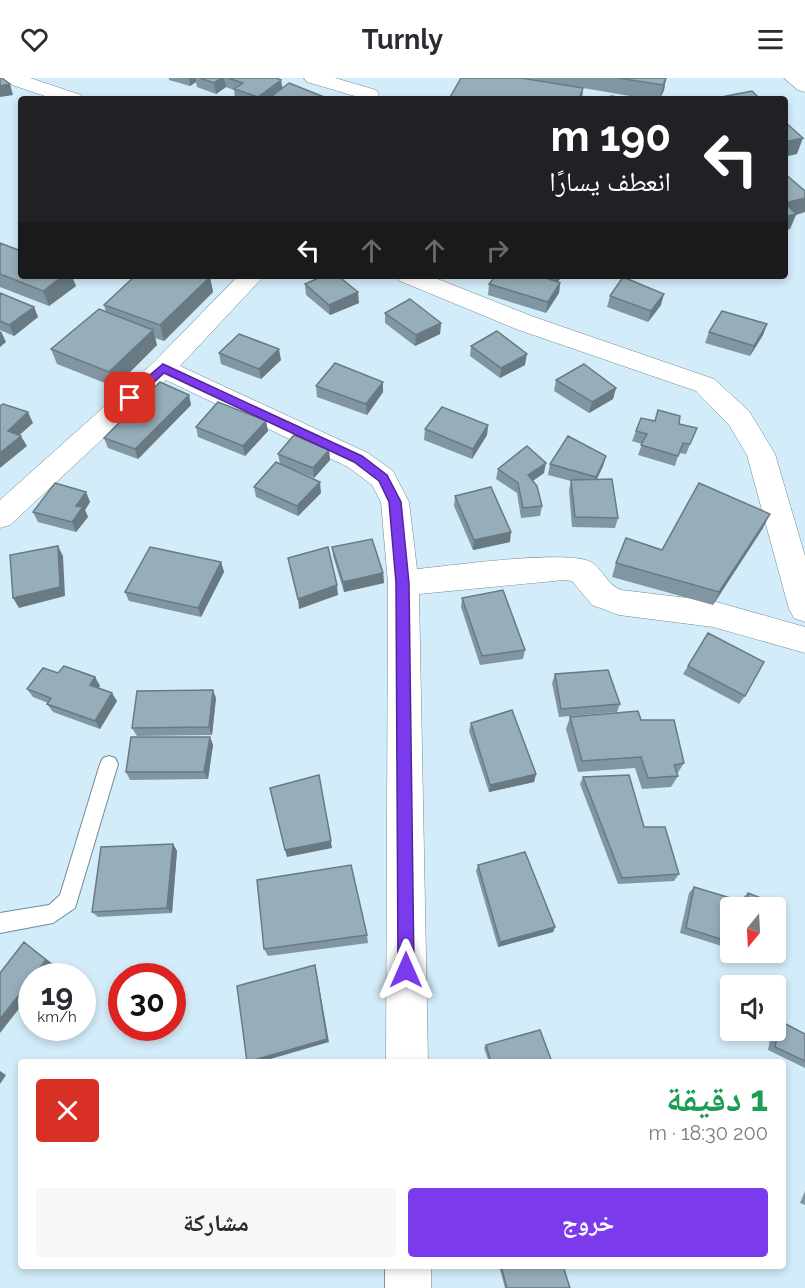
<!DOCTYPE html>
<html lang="ar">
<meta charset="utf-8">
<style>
:root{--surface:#fff;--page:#f7f7f7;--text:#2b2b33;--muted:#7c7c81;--accent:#7c3aed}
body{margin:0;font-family:Raleway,"Noto Naskh Arabic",sans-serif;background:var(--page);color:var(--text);direction:rtl;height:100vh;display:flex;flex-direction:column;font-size:22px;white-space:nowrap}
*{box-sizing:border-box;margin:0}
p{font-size:20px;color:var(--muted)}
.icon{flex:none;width:33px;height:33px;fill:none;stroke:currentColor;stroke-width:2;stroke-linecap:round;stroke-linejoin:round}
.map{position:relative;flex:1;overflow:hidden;direction:ltr}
.sheet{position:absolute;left:18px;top:981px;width:768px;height:210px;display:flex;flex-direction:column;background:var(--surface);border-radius:6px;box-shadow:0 3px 9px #0003;direction:rtl}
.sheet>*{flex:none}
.hud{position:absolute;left:18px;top:18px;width:770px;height:183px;border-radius:6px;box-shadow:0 3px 9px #0003;direction:rtl;background:#202124;color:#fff;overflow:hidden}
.needle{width:39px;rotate:198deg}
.fabs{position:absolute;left:720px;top:819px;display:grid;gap:12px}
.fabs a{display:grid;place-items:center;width:66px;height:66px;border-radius:6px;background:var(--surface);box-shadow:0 3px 9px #0003;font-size:30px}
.speed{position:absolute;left:18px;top:885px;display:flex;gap:12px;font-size:30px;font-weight:700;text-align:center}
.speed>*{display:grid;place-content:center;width:78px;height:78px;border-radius:50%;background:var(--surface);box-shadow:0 3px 9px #0003;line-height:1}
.speed small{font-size:15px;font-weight:400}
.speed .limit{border:9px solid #d22;background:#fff;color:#111}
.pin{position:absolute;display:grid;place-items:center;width:51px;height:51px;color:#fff;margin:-26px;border-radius:12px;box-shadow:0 3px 9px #0006}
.me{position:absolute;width:66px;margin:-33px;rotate:0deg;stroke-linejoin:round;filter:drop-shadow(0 0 4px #0008)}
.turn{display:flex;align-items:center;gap:21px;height:126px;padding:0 18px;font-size:27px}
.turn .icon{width:78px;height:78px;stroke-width:2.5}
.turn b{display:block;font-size:42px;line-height:51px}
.lanes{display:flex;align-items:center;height:57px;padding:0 18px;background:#0003;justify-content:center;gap:30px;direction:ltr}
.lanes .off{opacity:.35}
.round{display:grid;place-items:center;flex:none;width:63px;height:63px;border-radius:6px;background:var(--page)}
.head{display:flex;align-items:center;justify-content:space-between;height:102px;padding:0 18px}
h1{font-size:36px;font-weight:700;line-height:45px;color:#1e9e55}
.primary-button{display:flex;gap:12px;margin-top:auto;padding:12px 18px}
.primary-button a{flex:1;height:69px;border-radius:6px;background:var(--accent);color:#fff;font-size:24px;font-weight:700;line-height:69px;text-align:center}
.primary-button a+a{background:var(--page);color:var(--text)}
header{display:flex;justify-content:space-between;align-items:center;height:78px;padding:0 18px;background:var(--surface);font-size:27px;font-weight:700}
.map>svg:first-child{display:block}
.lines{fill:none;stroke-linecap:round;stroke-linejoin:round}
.lane-casing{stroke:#718994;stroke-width:2}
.street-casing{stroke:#718994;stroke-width:1}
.lane{fill:#fff;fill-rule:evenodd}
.street{fill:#fff;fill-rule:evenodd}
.wall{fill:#8196a0}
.shaded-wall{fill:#697a82}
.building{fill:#96aeba;stroke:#697a82;stroke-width:1.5}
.route{fill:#7c3aed;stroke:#51269a;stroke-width:1.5}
</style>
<header><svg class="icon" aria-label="menu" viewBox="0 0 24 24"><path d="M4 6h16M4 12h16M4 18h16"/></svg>Turnly<svg class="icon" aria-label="heart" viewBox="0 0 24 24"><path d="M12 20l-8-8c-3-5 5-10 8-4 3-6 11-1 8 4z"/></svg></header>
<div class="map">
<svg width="805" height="1210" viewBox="0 0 805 1210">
<rect width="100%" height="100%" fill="#d3ecf9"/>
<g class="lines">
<g class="lane-casing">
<path id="lane" d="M109,678L115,680L118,686L75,830L53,845L0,855V835L49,827L60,817L100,686L103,680Z"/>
</g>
<g class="street-casing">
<path id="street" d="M0,0H30L81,17L84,21H54L3,4Z
M304,0H335L376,12L379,16L376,20L365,21L307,4Z
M784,0H805V14L798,12Z
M238,198H264L180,288L368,375L393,393L409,424L417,491C450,488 567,471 591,484C603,491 607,507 621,512L713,523L805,549V575L713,549L619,537L592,527L572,503L564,502L419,516L428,984H386L388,505L381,424L372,407L348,389L166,302L10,447L0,450V422L154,284Z
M396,198H430L534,239L714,301L749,333L775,376L805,478V544L794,540L789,531L747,377L729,347L696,313L516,251L400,203Z
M385,1188H431V1210H385Z"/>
</g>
<use href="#lane" class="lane"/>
<use href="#street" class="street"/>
</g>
<path class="wall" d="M169,0H276L282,10L324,19V21H235L234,12L226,9L216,16L197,9L196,4L190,8L169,2Z
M525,0H666L664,12L660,21H648L583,10L582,21H449L559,6Z
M0,165L76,208L49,228L0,209Z
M495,198H562L558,204L560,205L559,215L546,235L488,217L489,206Z
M210,199L213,214L164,263L155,260L157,267L115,309L57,286L51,271L106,234L104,227Z
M305,206L359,225L330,237L306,217Z
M0,215L34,229L38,239L14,258L0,252Z
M610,218L661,227L648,244L607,229Z
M385,235L441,245L440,256L415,268L385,245Z
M767,246L763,257L750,278L705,265L709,254Z
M471,268L525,287L500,300L470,278Z
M219,275L281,282L261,301L221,286Z
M556,302L616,310L613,321L589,335L554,313Z
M316,308L383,314L367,337L317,319Z
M189,317L191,327L138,381L108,370L104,360Z
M266,343L268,353L245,378L198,359L196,349Z
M655,343L679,346L697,350L686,376L679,375L675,388L638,377L642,366L632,363L636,353Z
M488,347L487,357L472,381L424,362L425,351Z
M329,372L330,382L314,400L280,386L278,376Z
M606,378L603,388L597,401L618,440L615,450L572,449L569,412L571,403L548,397L550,386Z
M498,391L544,395L533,403L542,428L540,438L521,440L517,415L496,401Z
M254,409L321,415L298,438L256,419Z
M86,414L90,424L85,432L88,439L76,454L38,444L33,434Z
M455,418L510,464L473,472L454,428Z
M763,450L713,527L612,499L616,485L662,472Z
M332,469L383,495L384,505L344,514L333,478Z
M221,484L224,494L201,539L129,523L125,514Z
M462,520L525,572L523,581L480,587L461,529Z
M688,588L745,618L739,626L683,596Z
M58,595L95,599L100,608L98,610L117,623L100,651L53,634L47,626L48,625L33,619L27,611Z
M555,596L620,626L617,634L559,639L552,605Z
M216,620L212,657L137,658L132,650Z
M570,639L641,642L684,685L677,696L678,698L671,709L642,711L635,690L578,694L566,651Z
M471,645L536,696L534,704L489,714L469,653Z
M210,659L213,667L208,701L130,702L126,694Z
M583,699L679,796L674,803L618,806L580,706Z
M173,766L177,773L172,835L98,839L92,834Z
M478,787L555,849L553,854L498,869L476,793Z
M694,809L741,823V821L748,815L768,830H730V865L725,869L680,855L689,815Z
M367,857L368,865L268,878L264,871Z
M780,943L805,956V990L768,972L772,952H776V946Z
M486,967L552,984H489L484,970Z
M805,1113V1127L800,1125Z
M499,1188H563L570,1210H505Z"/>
<path class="shaded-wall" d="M189,0H196V4L190,8Z
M222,0H224L226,9L216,16L214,5Z
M666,0L664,12L660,21L663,7Z
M281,2L283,13L271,21H258V19Z
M10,6L13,17L0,19V8Z
M583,10L582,21H579Z
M803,60L797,76L784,79V64Z
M805,120V134L796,137L790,151L784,153L785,125Z
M63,198H72L76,208L49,228L43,213Z
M556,198H562L555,208Z
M210,199L213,214L164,263L160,247Z
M560,205L559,215L546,235L548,224Z
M358,214L359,225L330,237L329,227Z
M664,216L661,227L648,244L651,233Z
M34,229L38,239L14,258L9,247Z
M441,245L440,256L415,268L416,257Z
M767,246L763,257L750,278L754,268Z
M153,252L157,267L115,309L109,294Z
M1,253L6,264L0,269V254Z
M279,271L281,282L261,301L259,291Z
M527,276L525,287L500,300L501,290Z
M383,304V314L367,337L366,326Z
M616,310L613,321L589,335L592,324Z
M189,317L191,327L138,381L135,371Z
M28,334L33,345L13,363L8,353Z
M266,343L268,353L245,378L243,368Z
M488,347L487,357L472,381L473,371Z
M21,358L27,368L0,390V375Z
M329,372L330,382L314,400L313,390Z
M606,378L603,388L593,409L596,399Z
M546,385L544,395L526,407L528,397Z
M320,404L321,415L298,438L297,428Z
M86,414L90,424L85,432L88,439L76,454L72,444L76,428Z
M770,436L763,450L713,527L719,514Z
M511,454L510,464L473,472L474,462Z
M58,468L63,478L65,518L19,530L13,520Z
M221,484L224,494L201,539L198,530Z
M383,495L384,505L344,514L343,504Z
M337,507L338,517L299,531L298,521Z
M95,599L100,608L95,615L90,607Z
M213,612L216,620L212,657L209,649Z
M112,615L117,623L100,651L95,643Z
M210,659L213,667L208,701L204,694Z
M536,696L534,704L489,714L490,707Z
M320,704L332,770L287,779L285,772Z
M173,766L177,773L172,835L167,830Z
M555,849L553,854L498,869L500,864Z
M24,864L53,886L44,898H33Z
M315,887L316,891L329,964L260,984H247Z
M32,900V914L0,955V941Z
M0,993L6,997L0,1006Z"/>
<path class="building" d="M0,0H2L10,6L0,8Z
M200,0H222L214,5Z
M228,0H276L281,2L258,19L234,11L243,5Z
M461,0H521L583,10L579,21H449Z
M618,0H666L663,7Z
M289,5L324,19L321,21H268Z
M752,13L760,21L716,20Z
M611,18L629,21H610Z
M784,43L803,60L784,64Z
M784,95L805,113V120L785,125L796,136L784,139Z
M0,165L21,173V198H63L43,213L0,196Z
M135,198H208L210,199L160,247L104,227Z
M323,198H338L358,214L329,227L305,206Z
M495,198H541L560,205L548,224L489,206Z
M623,199L664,216L651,233L610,218Z
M0,215L34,229L9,247L0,243Z
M410,221L441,245L416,257L385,235Z
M99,231L153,252L109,294L51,271Z
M722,233L767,246L754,268L709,254Z
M497,253L527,276L501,290L471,268Z
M239,256L279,271L259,291L219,275Z
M335,285L383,304L366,326L316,308Z
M584,286L616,310L592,324L556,302Z
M160,304L189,317L135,371L104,360Z
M218,324L266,343L243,368L196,349Z
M3,326L28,334L8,353L21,358L0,375V328Z
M442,329L488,347L473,371L425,351Z
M658,332L680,338L679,346L697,350L690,366L683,365L678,378L641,367L647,356L636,353L641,340L655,343Z
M294,357L329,372L313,390L278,376Z
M568,358L606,378L596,399L550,386Z
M527,368L546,385L528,397L537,408L542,428L523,430L518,405L498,391Z
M276,384L320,404L297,428L254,409Z
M612,401L618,440L575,439L571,402Z
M55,405L86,414L76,428L83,429L72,444L33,434Z
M699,405L770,436L719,514L616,485L626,460L662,472Z
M491,409L511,454L474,462L455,418Z
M372,461L383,495L343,504L332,469Z
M58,468L60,509L13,520L10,477Z
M150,469L221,484L198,530L125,514Z
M328,469L337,507L298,521L288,480Z
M503,512L525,572L482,578L462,520Z
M708,555L764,584L745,618L688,588Z
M64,588L95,599L90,607L112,615L95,643L47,626L51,620L27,611L43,590L58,595Z
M608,592L620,626L561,631L555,596Z
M213,612L209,649L132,650L137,613Z
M512,632L536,696L490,707L471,645Z
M638,633L641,642H674L684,685L674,687L678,698L648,700L641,679L582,683L570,639Z
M131,659H210L204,694H126Z
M319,697L331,763L285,772L270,710Z
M629,697L644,749H665L679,796L622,800L583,699Z
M173,766L167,830L92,834L101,769Z
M525,774L555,849L500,864L478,787Z
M351,787L367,857L264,871L257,802Z
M694,809L747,825L748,815L769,823L768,830H730V864L686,850Z
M24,864L46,882L33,898H32V900L0,941V895Z
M315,887L327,961L247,984L237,908Z
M780,943L805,956V983L775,969Z
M540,952L552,984H491L486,967Z
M501,1188H563L570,1210H507Z"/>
<path class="route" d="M163,286L362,378L387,397L401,424L409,505L414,892L412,897L406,900L400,897L398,892L396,505L389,424L379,403L354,384L164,295L134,323H126V317Z"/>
</svg>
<div class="fabs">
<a><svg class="needle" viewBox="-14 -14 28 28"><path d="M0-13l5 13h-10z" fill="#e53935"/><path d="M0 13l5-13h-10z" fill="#7c7c81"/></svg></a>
<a><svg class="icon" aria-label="sound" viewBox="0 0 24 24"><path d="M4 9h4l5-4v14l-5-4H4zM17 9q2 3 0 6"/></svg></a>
</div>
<div class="speed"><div>19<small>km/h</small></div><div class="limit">30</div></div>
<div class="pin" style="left:130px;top:320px;background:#d93025"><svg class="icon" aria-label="arrive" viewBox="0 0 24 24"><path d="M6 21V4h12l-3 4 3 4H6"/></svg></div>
<svg class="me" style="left:406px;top:892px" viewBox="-20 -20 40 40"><path d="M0-17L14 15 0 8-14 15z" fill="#7c3aed" stroke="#fff" stroke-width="4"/></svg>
<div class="hud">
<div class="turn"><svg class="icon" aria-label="left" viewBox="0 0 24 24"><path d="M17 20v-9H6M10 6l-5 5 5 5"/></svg><div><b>190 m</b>انعطف يسارًا</div></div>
<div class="lanes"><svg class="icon" aria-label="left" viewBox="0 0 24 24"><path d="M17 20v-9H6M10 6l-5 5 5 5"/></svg><svg class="icon off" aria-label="ahead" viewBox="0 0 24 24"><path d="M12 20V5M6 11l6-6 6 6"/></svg><svg class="icon off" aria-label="ahead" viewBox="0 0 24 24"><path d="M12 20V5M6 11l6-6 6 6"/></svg><svg class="icon off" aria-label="right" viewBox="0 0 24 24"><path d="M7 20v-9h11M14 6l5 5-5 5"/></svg></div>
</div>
<section class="sheet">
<div class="head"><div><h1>1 دقيقة</h1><p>200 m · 18:30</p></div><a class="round" style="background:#d93025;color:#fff"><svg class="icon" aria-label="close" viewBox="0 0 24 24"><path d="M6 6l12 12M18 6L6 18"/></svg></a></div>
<div class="primary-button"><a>خروج</a><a>مشاركة</a></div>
</section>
</div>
